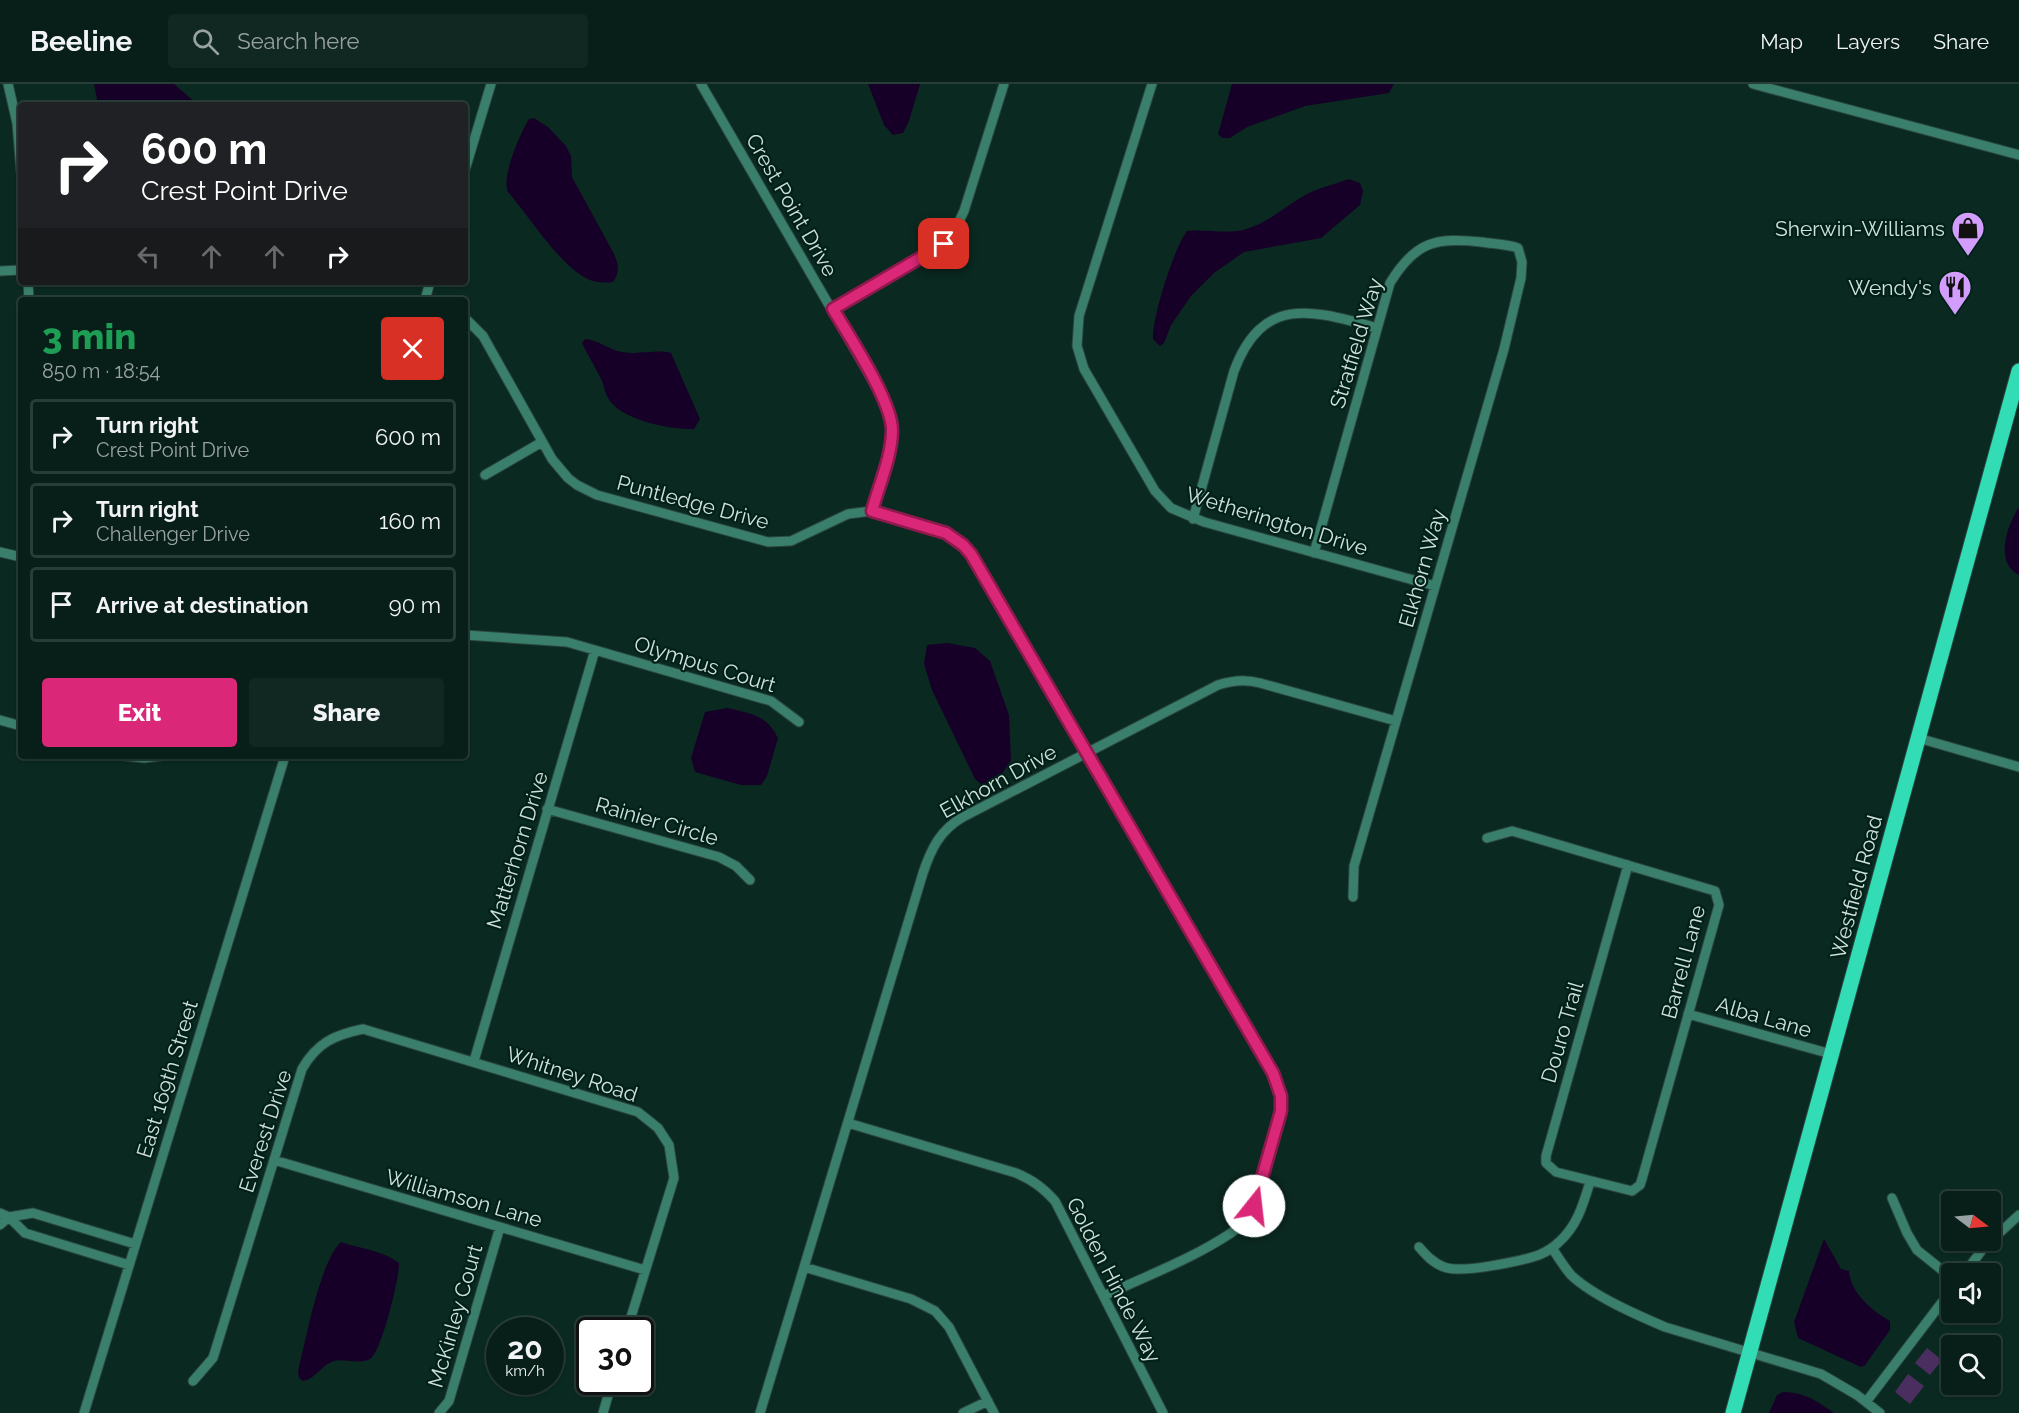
<!DOCTYPE html>
<meta charset="utf-8">
<style>
:root{--surface:#081f19;--page:#112722;--text:#f1f3f6;--muted:#98a2a2;--line:#293d38;--accent:#db2777}
body{margin:0;font-family:Raleway,sans-serif;background:var(--page);color:var(--text);height:100vh;display:flex;flex-direction:column;font-size:22px;white-space:nowrap}
*{box-sizing:border-box;margin:0}
p{font-size:20px;color:var(--muted)}
.icon{flex:none;width:33px;height:33px;fill:none;stroke:currentColor;stroke-width:2;stroke-linecap:round;stroke-linejoin:round}
.map{position:relative;flex:1;overflow:hidden}
.panel{position:absolute;left:18px;top:213px;width:450px;height:462px;display:flex;flex-direction:column;background:var(--surface);border-radius:6px;box-shadow:0 2px 4px #0004,0 0 0 2px var(--line)}
.panel>*{flex:none}
.banner{position:absolute;left:18px;top:18px;width:450px;height:183px;border-radius:6px;box-shadow:0 2px 4px #0004,0 0 0 2px var(--line);background:#202124;color:#fff;overflow:hidden}
.needle{width:39px;rotate:106deg}
.fabs{position:absolute;left:1941px;top:1107px;display:grid;gap:12px}
.fabs a{display:grid;place-items:center;width:60px;height:60px;border-radius:6px;background:var(--surface);box-shadow:0 2px 4px #0004,0 0 0 2px var(--line);font-size:30px}
.speed{position:absolute;left:486px;top:1233px;display:flex;gap:12px;font-size:30px;font-weight:700;text-align:center}
.speed>*{display:grid;place-content:center;width:78px;height:78px;border-radius:50%;background:var(--surface);box-shadow:0 2px 4px #0004,0 0 0 2px var(--line);line-height:1}
.speed small{font-size:15px;font-weight:400}
.speed .limit{border:3px solid #111;border-radius:9px;background:#fff;color:#111}
.pin{position:absolute;display:grid;place-items:center;width:51px;height:51px;color:#fff;margin:-26px;border-radius:12px;box-shadow:0 3px 9px #0006}
.me{position:absolute;width:66px;margin:-33px;rotate:16deg;stroke-linejoin:round;filter:drop-shadow(0 0 4px #0008)}
.turn{display:flex;align-items:center;gap:21px;height:126px;padding:0 24px;font-size:27px}
.turn .icon{width:78px;height:78px;stroke-width:2.5}
.turn b{display:block;font-size:42px;line-height:51px}
.lanes{display:flex;align-items:center;height:57px;padding:0 24px;background:#0003;justify-content:center;gap:30px;direction:ltr}
.lanes .off{opacity:.35}
.round{display:grid;place-items:center;flex:none;width:63px;height:63px;border-radius:6px;background:var(--page)}
.head{display:flex;align-items:center;justify-content:space-between;height:102px;padding:0 24px}
h1{font-size:36px;font-weight:800;line-height:45px;color:#1e9e55}
.button{display:flex;gap:12px;margin-top:auto;padding:12px 24px}
.button a{flex:1;height:69px;border-radius:6px;background:var(--accent);color:#fff;font-size:24px;font-weight:800;line-height:69px;text-align:center}
.button a+a{background:var(--page);color:var(--text)}
ul{padding:0;list-style:none}
li{display:flex;align-items:center;gap:18px;height:75px;margin:0 12px 9px;padding:0 12px;border:3px solid var(--line);border-radius:6px}
li div{flex:1}
li b{display:block;font-size:22px}
li em{font-style:normal}
header{display:flex;align-items:center;gap:36px;box-sizing:border-box;height:84px;padding:0 30px;background:var(--surface);border-bottom:2px solid var(--line)}
header strong{font-size:28px}
nav{display:flex;gap:33px;margin-inline-start:auto;font-size:21px}
.search{width:420px;height:54px;background:var(--page);display:flex;align-items:center;gap:15px;box-sizing:border-box;padding:0 21px;border-radius:6px;color:var(--muted);font-size:22px}
.map>svg:first-child{display:block}
.green{fill:#4a2e5f}
.water{fill:#170027}
.lines{fill:none;stroke-linecap:round;stroke-linejoin:round}
.minor-casing{stroke:#2a463f;stroke-width:11}
.primary-casing{stroke:#2a463f;stroke-width:17}
.minor{stroke:#3a7f6b;stroke-width:9}
.primary{stroke:#32ddb5;stroke-width:15}
.route-casing{stroke:#8e194d;stroke-width:15}
.route{stroke:#db2777;stroke-width:10}
.labels{text-anchor:middle;dominant-baseline:central;stroke-width:4.5;stroke-linejoin:round;paint-order:stroke}
.street-label{font-size:21px;fill:#cfe1da;stroke:#012018}
.poi-label{font-size:21px;fill:#cfe1da;stroke:#012018;text-anchor:end}
</style>
<header>
<strong>Beeline</strong>
<div class="search"><svg class="icon" aria-label="search" viewBox="0 0 24 24"><circle cx="10" cy="10" r="6"/><path d="M15 15l6 6"/></svg>Search here</div>
<nav><a>Map</a><a>Layers</a><a>Share</a></nav>
</header>
<div class="map">
<svg width="2019" height="1329" viewBox="0 0 2019 1329">
<rect width="100%" height="100%" fill="#0a2921"/>
<path class="green" d="M1927,1264L1942,1276L1930,1291L1915,1279Z
M1908,1290L1924,1302L1910,1320L1895,1308Z"/>
<path class="water" d="M94,0H174L198,21H98Z
M868,0H920L909,37L903,49L893,51L884,41Z
M1232,0H1394L1389,9L1305,22L1247,43L1230,54H1222L1218,50Z
M534,34L548,43L566,62L571,72L572,93L613,168C618,179 621,187 613,198C605,199 598,199 590,196C562,185 529,132 508,108C501,93 520,50 529,35Z
M1349,95L1360,99L1363,107L1360,121L1321,154L1244,168L1214,189L1191,212L1171,241L1164,259L1160,262L1153,255C1152,233 1174,164 1187,147C1207,145 1224,150 1243,146C1267,140 1284,123 1305,111C1318,104 1335,100 1349,95Z
M585,255C599,256 609,266 622,268C639,271 657,265 671,269L700,335L694,345C671,346 620,336 608,314C605,309 604,302 602,297C596,284 588,272 582,259Z
M2019,423V491C1994,479 2007,441 2019,423Z
M947,559L975,564L990,577L1009,631L1011,676L1000,693L982,701L975,695L932,606L924,580L927,561Z
M727,624C751,630 766,630 778,654L767,692L761,701H741L695,688L691,674L705,628Z
M1824,1155L1841,1185L1849,1187C1850,1208 1872,1227 1890,1237V1246L1865,1281L1861,1283L1798,1254L1794,1238Z
M341,1158C361,1165 382,1166 399,1179C400,1192 381,1270 370,1275C359,1281 345,1274 334,1277C321,1281 316,1295 303,1297L299,1294L298,1287C306,1256 320,1177 341,1158Z
M1783,1308C1804,1308 1817,1317 1834,1329H1769L1777,1311Z"/>
<g class="lines">
<g class="minor-casing">
<path id="minor" d="M8,0L17,39L21,87
M701,0L888,323C899,356 881,395 872,427
M1152,0L1079,232L1077,262L1084,285L1155,407L1171,424L1204,438L1435,502
M1753,0L2019,71
M465,86L491,0
M0,187L21,186
M28,198L29,216
M425,216L430,198
M833,225L944,160L955,146L964,127L1004,0
M465,234L483,252L552,375L568,394L577,401L597,411L768,458L791,457L848,430L872,427L946,449L963,461L971,470L1273,989C1286,1017 1280,1036 1272,1064C1266,1082 1262,1110 1253,1125C1247,1134 1240,1143 1231,1149C1192,1175 1146,1192 1104,1212
M485,391L542,358
M1193,435L1234,287C1263,210 1313,226 1377,244
M0,468L21,473
M1314,469L1390,199C1415,158 1435,153 1481,158C1493,160 1506,160 1518,164L1522,178L1521,194L1504,265L1354,782L1353,813
M465,551L567,558L771,617L799,638
M0,636L21,642
M1918,654L2019,683
M126,672L144,674L161,672
M547,725L719,773L736,782L750,796
M1487,754L1512,747L1715,807L1719,821L1642,1095L1640,1101L1632,1107L1556,1088L1546,1079V1072L1628,781
M1688,930L1831,970
M474,977L595,566
M848,1039L1016,1089C1033,1096 1043,1104 1055,1117L1163,1329
M274,1076L645,1186
M1892,1114L1907,1149L1917,1166L1952,1194
M0,1129L9,1133L25,1149L129,1181
M0,1141L9,1133L33,1129L135,1160
M1419,1163C1426,1171 1433,1179 1444,1183C1461,1190 1521,1177 1539,1171C1546,1168 1553,1164 1559,1158C1577,1142 1583,1121 1590,1098
M1552,1164C1558,1173 1564,1183 1571,1191C1593,1212 1637,1231 1665,1243L1821,1290L1857,1311L1880,1329
M804,1183L911,1215L935,1227L949,1243L994,1329
M1964,1190L1985,1162L2019,1131
M193,1297L213,1274L302,985C317,959 334,951 363,945L638,1028L658,1044L669,1061L674,1094L627,1246
M1866,1318L1952,1205
M84,1329L285,672
M439,1329L449,1317L500,1143
M603,1329L612,1298
M760,1329L923,789C931,765 940,746 963,733L1218,601C1233,596 1246,595 1260,599L1396,637
M963,1329L988,1317"/>
</g>
<g class="primary-casing">
<path id="primary" d="M1733,1329L2019,287"/>
</g>
<use href="#minor" class="minor"/>
<use href="#primary" class="primary"/>
</g>
<g class="lines">
<g class="route-casing">
<path id="route" d="M944,160L833,225C849,252 892,317 892,346C892,372 879,401 872,427L946,449L963,461L971,470L1273,989L1281,1012V1027L1254,1122"/>
</g>
<use href="#route" class="route"/>
</g>
<defs>
<g id="shop-pin" transform="scale(1.725)"><path d="M0 17L-7.5 6A9.5 9.5 0 1 1 7.5 6Z" fill="#d29dfd" stroke="#012018"/><path d="M-5-2.5h2.3a2.7 3.5 0 0 1 5.4 0H5L5.5 6h-11ZM-1.5-2.5h3a1.5 2.3 0 0 0-3 0Z" fill="#111"/></g>
<g id="restaurant-pin" transform="scale(1.725)"><path d="M0 17L-7.5 6A9.5 9.5 0 1 1 7.5 6Z" fill="#d29dfd" stroke="#012018"/><path d="M-5-6h1v4h1v-4h1v4h1v-4h1v5L-1.5 .5V6h-2V.5L-5-1ZM5-6V6H3V1.5H1.5Q1.5-4 5-6Z" fill="#111"/></g>
</defs>
<g fill-rule="evenodd">
<use href="#shop-pin" x="1968" y="144"/>
<use href="#restaurant-pin" x="1955" y="203"/>
</g>
<g class="labels">
<g class="street-label">
<text transform="translate(792 121) rotate(60)">Crest Point Drive</text>
<text transform="translate(1356 259) rotate(-73)">Stratfield Way</text>
<text transform="translate(693 418) rotate(15)">Puntledge Drive</text>
<text transform="translate(1277 437) rotate(17)">Wetherington Drive</text>
<text transform="translate(1422 484) rotate(-74)">Elkhorn Way</text>
<text transform="translate(705 580) rotate(17)">Olympus Court</text>
<text transform="translate(998 697) rotate(-29)">Elkhorn Drive</text>
<text transform="translate(657 737) rotate(16)">Rainier Circle</text>
<text transform="translate(517 766) rotate(-73)">Matterhorn Drive</text>
<text transform="translate(1856 803) rotate(-75)">Westfield Road</text>
<text transform="translate(1683 878) rotate(-75)">Barrell Lane</text>
<text transform="translate(1764 933) rotate(16)">Alba Lane</text>
<text transform="translate(1562 948) rotate(-74)">Douro Trail</text>
<text transform="translate(572 990) rotate(18)">Whitney Road</text>
<text transform="translate(167 995) rotate(-73)">East 169th Street</text>
<text transform="translate(265 1047) rotate(-72)">Everest Drive</text>
<text transform="translate(464 1114) rotate(16)">Williamson Lane</text>
<text transform="translate(1114 1196) rotate(63)">Golden Hinde Way</text>
<text transform="translate(455 1232) rotate(-74)">McKinley Court</text>
</g>
<g class="poi-label">
<text x="1945" y="144">Sherwin-Williams</text>
<text x="1932" y="203">Wendy's</text>
</g>
</g>
</svg>
<div class="fabs">
<a><svg class="needle" viewBox="-14 -14 28 28"><path d="M0-13l5 13h-10z" fill="#e53935"/><path d="M0 13l5-13h-10z" fill="#98a2a2"/></svg></a>
<a><svg class="icon" aria-label="sound" viewBox="0 0 24 24"><path d="M4 9h4l5-4v14l-5-4H4zM17 9q2 3 0 6"/></svg></a>
<a><svg class="icon" aria-label="search" viewBox="0 0 24 24"><circle cx="10" cy="10" r="6"/><path d="M15 15l6 6"/></svg></a>
</div>
<div class="speed"><div>20<small>km/h</small></div><div class="limit">30</div></div>
<div class="pin" style="left:944px;top:160px;background:#d93025"><svg class="icon" aria-label="arrive" viewBox="0 0 24 24"><path d="M6 21V4h12l-3 4 3 4H6"/></svg></div>
<svg class="me" style="left:1254px;top:1122px" viewBox="-20 -20 40 40"><circle r="19" fill="#fff"/><path d="M0-13L10 11 0 6-10 11z" fill="#db2777"/></svg>
<div class="banner">
<div class="turn"><svg class="icon" aria-label="right" viewBox="0 0 24 24"><path d="M7 20v-9h11M14 6l5 5-5 5"/></svg><div><b>600 m</b>Crest Point Drive</div></div>
<div class="lanes"><svg class="icon off" aria-label="left" viewBox="0 0 24 24"><path d="M17 20v-9H6M10 6l-5 5 5 5"/></svg><svg class="icon off" aria-label="ahead" viewBox="0 0 24 24"><path d="M12 20V5M6 11l6-6 6 6"/></svg><svg class="icon off" aria-label="ahead" viewBox="0 0 24 24"><path d="M12 20V5M6 11l6-6 6 6"/></svg><svg class="icon" aria-label="right" viewBox="0 0 24 24"><path d="M7 20v-9h11M14 6l5 5-5 5"/></svg></div>
</div>
<section class="panel">
<div class="head"><div><h1>3 min</h1><p>850 m · 18:54</p></div><a class="round" style="background:#d93025;color:#fff"><svg class="icon" aria-label="close" viewBox="0 0 24 24"><path d="M6 6l12 12M18 6L6 18"/></svg></a></div>
<ul>
<li><svg class="icon" aria-label="right" viewBox="0 0 24 24"><path d="M7 20v-9h11M14 6l5 5-5 5"/></svg><div><b>Turn right</b><p>Crest Point Drive</p></div><em>600 m</em></li>
<li><svg class="icon" aria-label="right" viewBox="0 0 24 24"><path d="M7 20v-9h11M14 6l5 5-5 5"/></svg><div><b>Turn right</b><p>Challenger Drive</p></div><em>160 m</em></li>
<li><svg class="icon" aria-label="arrive" viewBox="0 0 24 24"><path d="M6 21V4h12l-3 4 3 4H6"/></svg><div><b>Arrive at destination</b></div><em>90 m</em></li>
</ul>
<div class="button"><a>Exit</a><a>Share</a></div>
</section>
</div>
